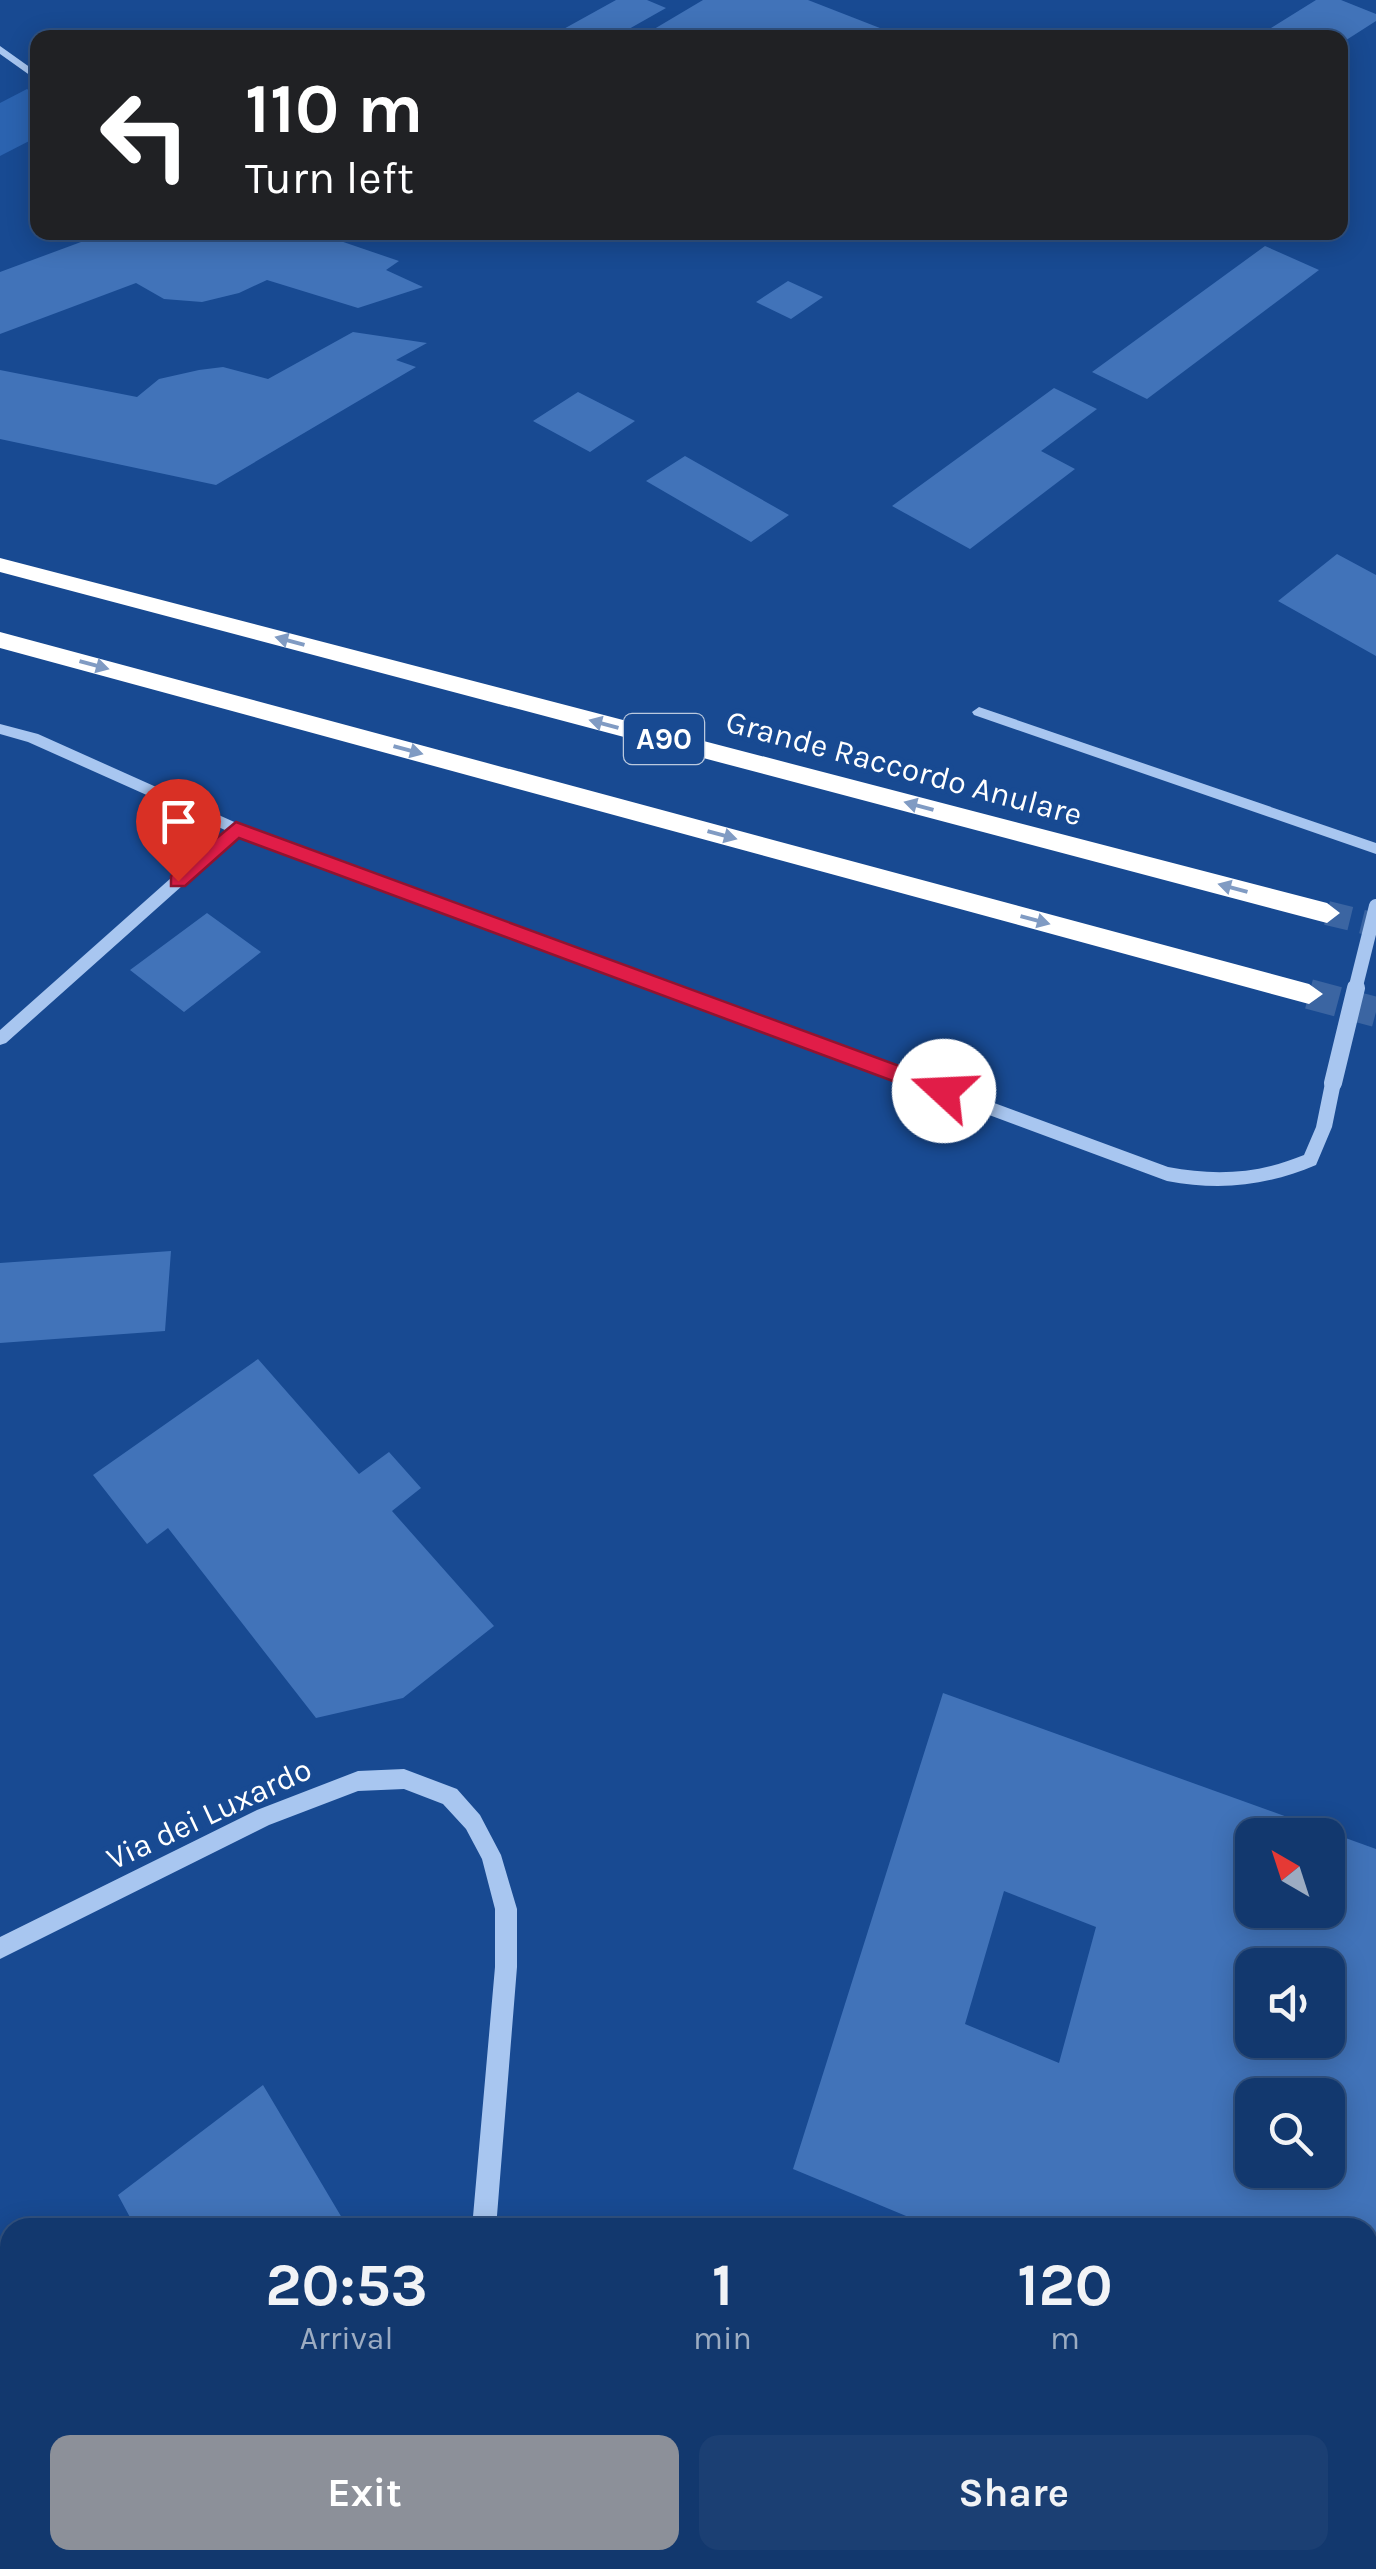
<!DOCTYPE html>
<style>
:root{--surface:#12386e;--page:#1b3f73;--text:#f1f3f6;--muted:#9cacc2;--line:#315281;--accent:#8c9099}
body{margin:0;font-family:Karla,sans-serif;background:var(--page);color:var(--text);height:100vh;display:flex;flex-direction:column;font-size:38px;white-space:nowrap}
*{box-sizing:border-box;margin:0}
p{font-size:32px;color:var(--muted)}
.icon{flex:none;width:55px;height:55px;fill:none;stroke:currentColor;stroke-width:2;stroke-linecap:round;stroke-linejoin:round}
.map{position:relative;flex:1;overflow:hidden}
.panel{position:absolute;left:0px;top:2218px;width:1378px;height:352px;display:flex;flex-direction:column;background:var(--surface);border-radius:30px 30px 0 0;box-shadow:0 5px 25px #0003,0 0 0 2px var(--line)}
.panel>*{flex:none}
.banner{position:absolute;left:30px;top:30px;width:1318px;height:210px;border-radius:20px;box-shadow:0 5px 25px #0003,0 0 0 2px var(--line);background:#202124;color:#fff;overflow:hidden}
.needle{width:65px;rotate:321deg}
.buttons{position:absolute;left:1235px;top:1818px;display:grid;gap:20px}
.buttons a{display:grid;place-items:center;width:110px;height:110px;border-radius:20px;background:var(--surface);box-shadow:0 5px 25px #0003,0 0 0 2px var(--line);font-size:50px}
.pin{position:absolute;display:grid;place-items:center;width:85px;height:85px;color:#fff;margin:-102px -42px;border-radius:50% 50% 50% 0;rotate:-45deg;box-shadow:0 0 10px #0007}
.pin .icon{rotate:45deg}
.me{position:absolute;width:110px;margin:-55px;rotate:290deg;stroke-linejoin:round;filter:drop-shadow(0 0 8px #0008)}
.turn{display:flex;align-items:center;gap:35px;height:210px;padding:0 50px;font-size:45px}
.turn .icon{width:130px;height:130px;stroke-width:2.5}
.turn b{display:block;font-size:70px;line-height:85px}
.eta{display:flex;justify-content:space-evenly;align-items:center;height:170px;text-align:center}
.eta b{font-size:60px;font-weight:700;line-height:70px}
.button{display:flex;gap:20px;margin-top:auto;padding:20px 50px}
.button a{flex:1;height:115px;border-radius:20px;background:var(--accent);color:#fff;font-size:40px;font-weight:700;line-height:115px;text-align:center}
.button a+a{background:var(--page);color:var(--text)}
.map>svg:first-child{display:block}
.green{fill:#2b63b0}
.building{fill:#4173b9;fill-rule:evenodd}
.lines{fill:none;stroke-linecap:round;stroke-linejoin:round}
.highway-tunnel-far1{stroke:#3b65a2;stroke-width:24;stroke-dasharray:24 12;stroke-linecap:butt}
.highway-tunnel{stroke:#3b65a2;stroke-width:30;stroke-dasharray:30 15;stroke-linecap:butt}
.minor{fill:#a8c6f0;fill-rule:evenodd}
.highway{fill:#fff;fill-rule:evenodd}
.minor-bridge-far1{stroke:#a8c6f0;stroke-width:14}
.minor-bridge{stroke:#a8c6f0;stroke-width:18}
.oneway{fill:#809bc3}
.route{fill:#e11d48;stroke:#92132f;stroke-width:2.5}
.labels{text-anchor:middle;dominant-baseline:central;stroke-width:10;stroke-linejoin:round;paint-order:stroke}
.shield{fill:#184a92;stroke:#bac9de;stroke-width:2.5}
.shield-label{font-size:30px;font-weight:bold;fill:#fff}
.street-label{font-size:32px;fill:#fff;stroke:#184a92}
</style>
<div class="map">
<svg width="1376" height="2569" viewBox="0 0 1376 2569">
<rect width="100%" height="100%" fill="#184a92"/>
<path class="green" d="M27,89L37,96V137L0,156V103Z"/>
<path class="building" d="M616,0H647L666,8L613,38H576L560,31Z
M703,0H808L903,37L639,38Z
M1316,0H1341L1376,14V21L1340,44V38H1294L1271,28Z
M108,232H314L399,261L386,270L423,287L358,308L267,280L239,293L202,302L164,299L136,283L0,334V272Z
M1265,246L1319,270L1147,399L1092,372Z
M788,281L823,297L791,319L756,302Z
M353,332L427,343L396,360L416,367L216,485L0,439V370L137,397L159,379L199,370L223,367L268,379Z
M1054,388L1097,409L1041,451L1075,469L970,549L892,506Z
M578,392L635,421L590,452L533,421Z
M685,456L789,515L751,542L646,481Z
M1337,554L1376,575V656L1278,601Z
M207,913L261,952L184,1012L130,970Z
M171,1251L165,1331L0,1343V1263Z
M258,1359L359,1474L389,1452L421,1488L392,1511L494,1626L403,1698L316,1718L168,1528L147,1544L93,1475Z
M943,1693L1376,1849V2569H1155L1157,2560H1368V2228H935L793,2169ZM1252,1835H1328V1910H1252ZM1004,1891L1096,1927L1059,2063L965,2024ZM1252,1965H1328V2040H1252ZM1252,2095H1328V2170H1252Z
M263,2085L348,2228H124L132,2221L118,2195Z
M10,2316V2560H18L0,2569V2323Z
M715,2560H781L779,2569H735Z"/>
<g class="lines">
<path class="highway-tunnel-far1" d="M1327,913L1376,925"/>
<path class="highway-tunnel" d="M1309,994L1376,1012"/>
<path class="minor" d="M0,46L38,73V81L0,54Z
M38,173V180H30V176Z
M979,707L1376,843V854L974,715L972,712Z
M0,724L38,734L241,825L1168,1167C1216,1176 1258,1174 1304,1155L1316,1127L1325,1083L1333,1076L1341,1083L1332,1127L1316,1165C1266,1186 1221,1191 1167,1181L238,836L6,1043L0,1045V1030L225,830L28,742L0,734Z
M404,1769L457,1789L480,1815L501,1855L517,1909V1967L496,2228H472L495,1967V1909L482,1859L466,1829L443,1804L404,1789L358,1791L269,1825L0,1959V1937L257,1810L358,1771Z
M424,2560H450L448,2569H422Z"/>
<path class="highway" d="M0,558L1327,903L1340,913L1327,923L0,572Z
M0,632L1309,984L1323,994L1309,1004L0,648Z"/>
<path class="minor-bridge-far1" d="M1355,990L1376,906"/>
<path class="minor-bridge" d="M1333,1083L1356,988"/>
</g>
<defs><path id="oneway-solid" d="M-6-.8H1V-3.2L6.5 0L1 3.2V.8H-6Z" transform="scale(2.5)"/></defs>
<g class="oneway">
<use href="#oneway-solid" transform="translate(290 641) rotate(-165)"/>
<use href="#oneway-solid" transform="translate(94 665) rotate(15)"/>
<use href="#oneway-solid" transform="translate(604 724) rotate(-165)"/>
<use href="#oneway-solid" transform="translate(408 750) rotate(15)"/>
<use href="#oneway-solid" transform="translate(919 806) rotate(-165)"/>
<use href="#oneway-solid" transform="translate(722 835) rotate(15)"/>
<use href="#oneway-solid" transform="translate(1233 888) rotate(-165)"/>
<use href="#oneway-solid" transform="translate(1035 920) rotate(15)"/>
</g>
<path class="route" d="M236,822L951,1085L954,1091L944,1100L936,1097L239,838L185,886H171V876Z"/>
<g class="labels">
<rect class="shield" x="624" y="714" width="80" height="50" rx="8"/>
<g class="shield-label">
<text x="664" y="739">A90</text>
</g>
<g class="street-label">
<text transform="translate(904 768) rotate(15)">Grande Raccordo Anulare</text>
<text transform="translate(209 1814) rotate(-25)">Via dei Luxardo</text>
</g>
</g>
</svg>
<div class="buttons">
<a><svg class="needle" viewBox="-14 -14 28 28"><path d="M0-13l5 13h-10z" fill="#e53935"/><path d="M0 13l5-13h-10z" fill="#9cacc2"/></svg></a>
<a><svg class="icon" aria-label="sound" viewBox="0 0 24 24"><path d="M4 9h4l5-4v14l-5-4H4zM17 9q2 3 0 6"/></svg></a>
<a><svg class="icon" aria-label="search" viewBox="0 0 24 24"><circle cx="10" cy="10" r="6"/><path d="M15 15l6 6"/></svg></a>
</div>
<div class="pin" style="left:178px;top:881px;background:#d93025"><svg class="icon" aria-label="arrive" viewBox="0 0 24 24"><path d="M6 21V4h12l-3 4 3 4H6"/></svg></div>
<svg class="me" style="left:944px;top:1091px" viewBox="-20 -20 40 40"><circle r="19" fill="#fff"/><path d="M0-13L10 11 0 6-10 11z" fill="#e11d48"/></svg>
<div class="banner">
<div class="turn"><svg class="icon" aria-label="left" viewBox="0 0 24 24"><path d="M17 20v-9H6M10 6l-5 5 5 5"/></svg><div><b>110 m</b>Turn left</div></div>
</div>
<section class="panel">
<div class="eta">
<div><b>20:53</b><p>Arrival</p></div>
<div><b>1</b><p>min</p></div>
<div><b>120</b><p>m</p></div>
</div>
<div class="button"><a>Exit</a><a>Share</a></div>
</section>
</div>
